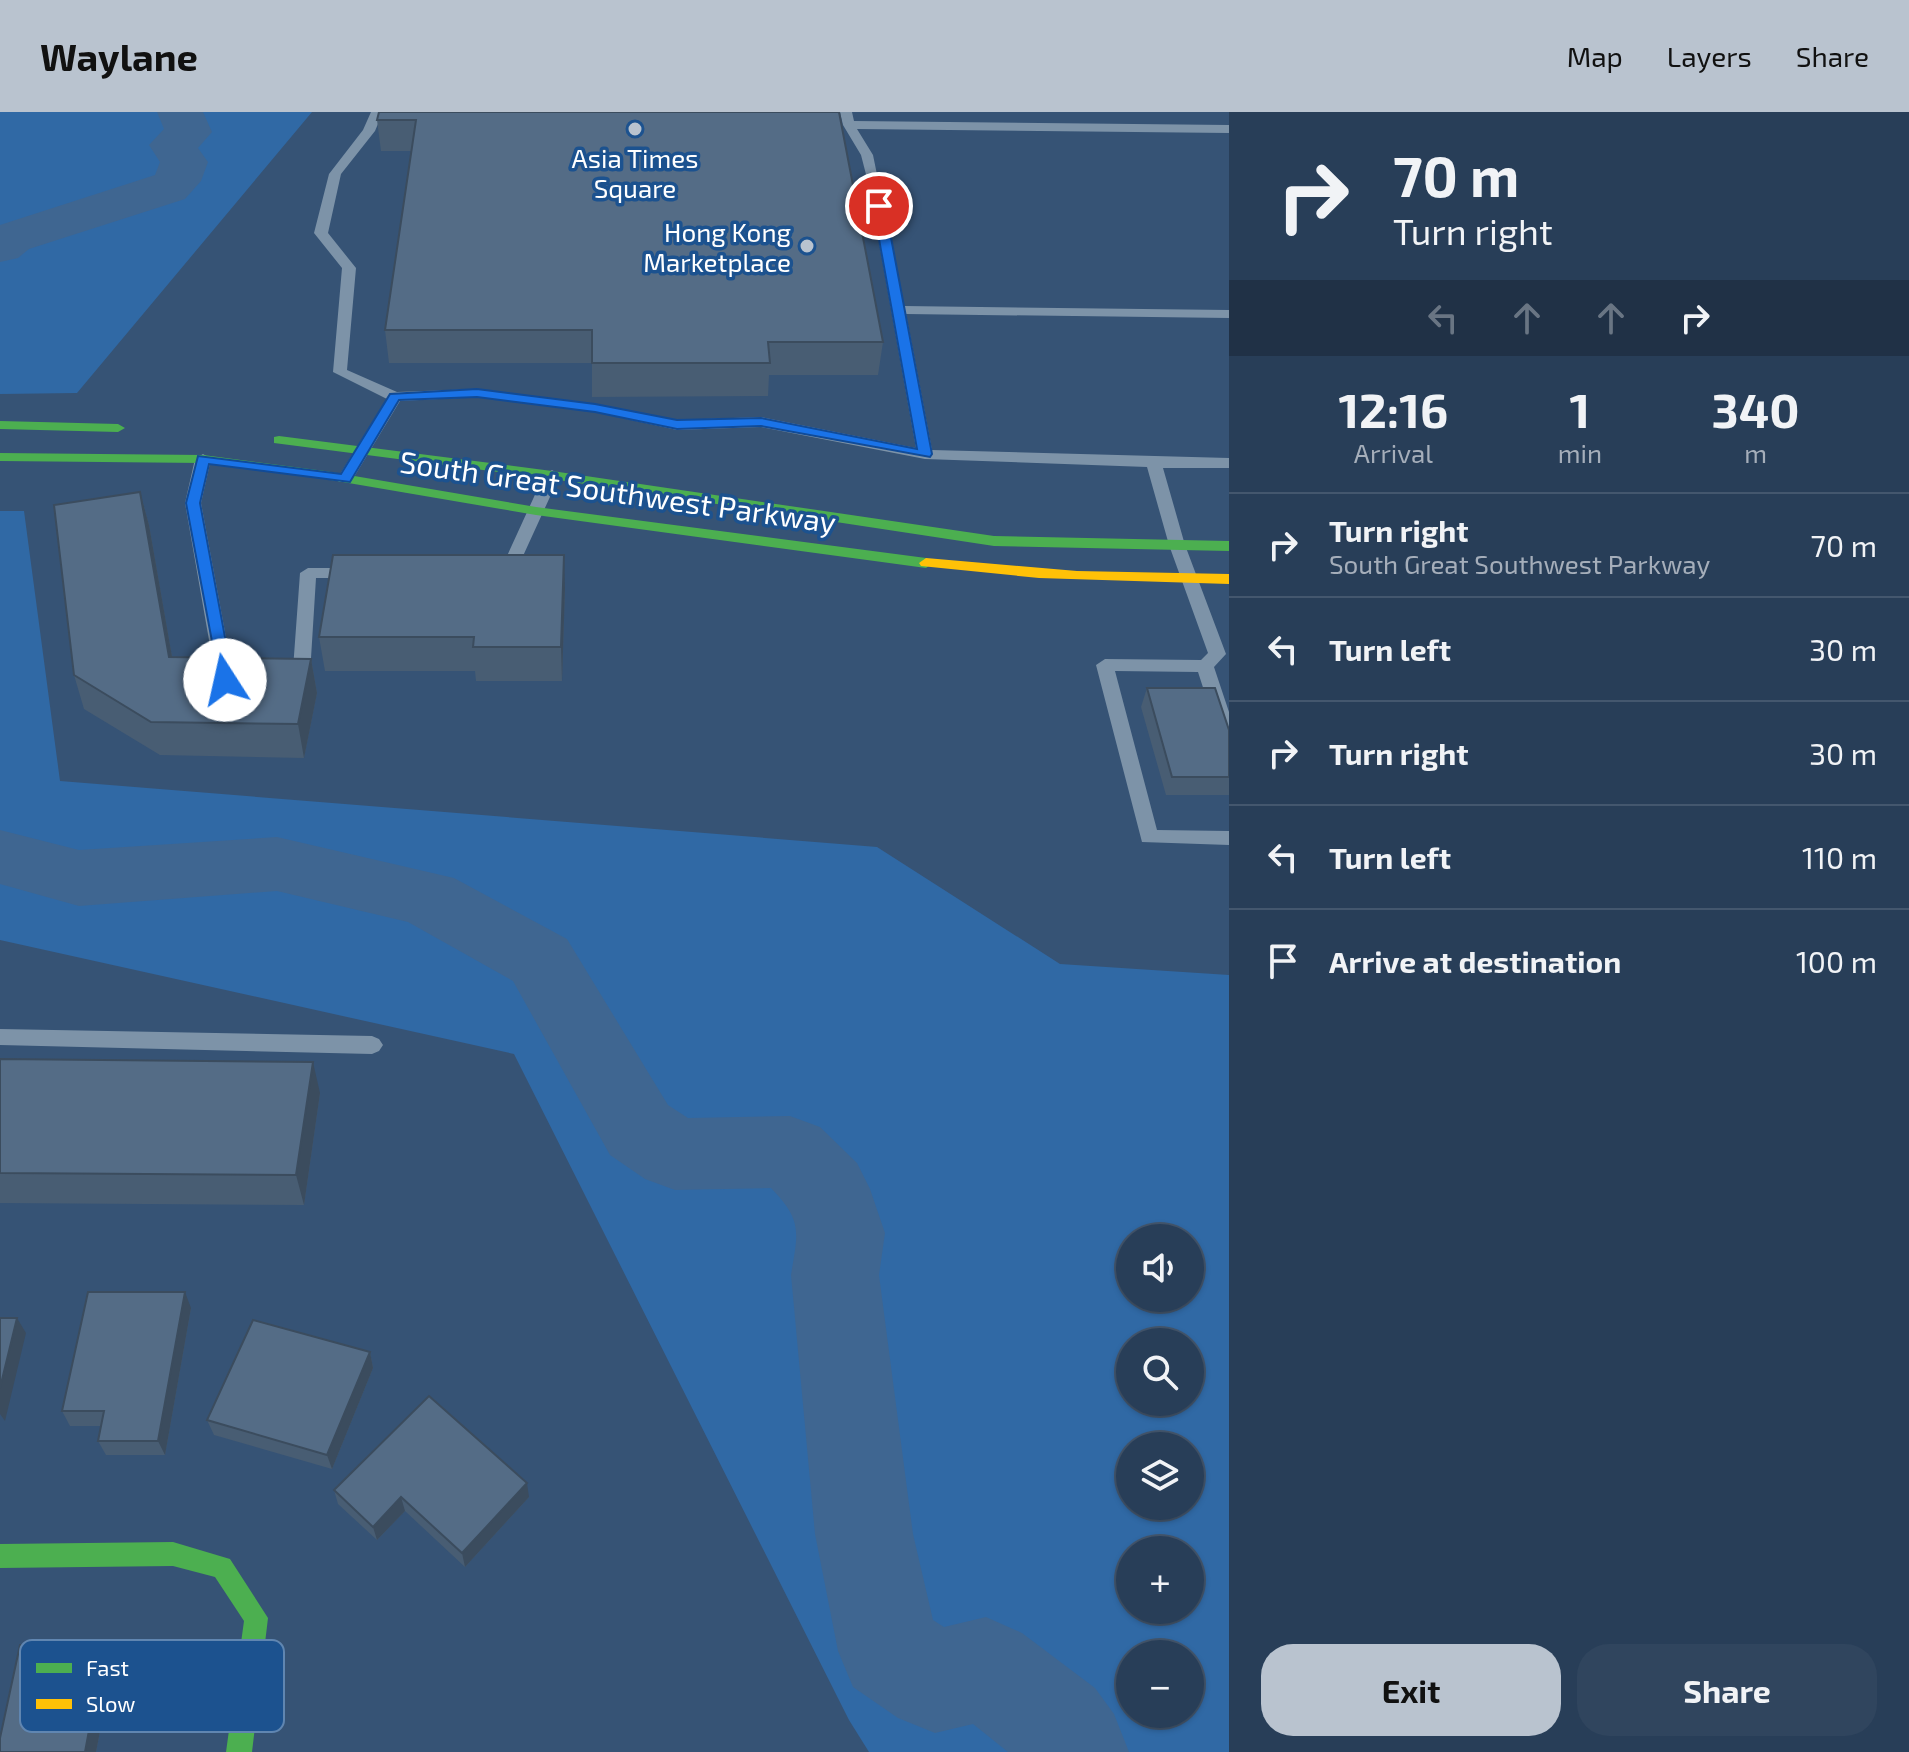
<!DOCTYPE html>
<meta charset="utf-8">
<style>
:root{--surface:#283e58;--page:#30455e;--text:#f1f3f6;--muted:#a5aeba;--line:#44576e;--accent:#b9c3cf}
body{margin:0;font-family:"Exo 2",sans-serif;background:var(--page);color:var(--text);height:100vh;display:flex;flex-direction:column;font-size:30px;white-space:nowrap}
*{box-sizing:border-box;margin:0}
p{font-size:26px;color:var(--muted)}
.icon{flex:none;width:44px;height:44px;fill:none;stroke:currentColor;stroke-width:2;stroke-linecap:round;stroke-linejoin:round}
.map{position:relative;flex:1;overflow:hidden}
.details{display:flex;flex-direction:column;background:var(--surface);width:680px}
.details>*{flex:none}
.hud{background:#283e58;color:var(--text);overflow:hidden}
.fabs{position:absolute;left:1116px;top:1112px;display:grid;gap:16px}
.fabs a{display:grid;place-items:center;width:88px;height:88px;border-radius:50%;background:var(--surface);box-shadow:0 2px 6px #0004,0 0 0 2px var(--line);font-size:40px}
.pin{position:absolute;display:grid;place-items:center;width:68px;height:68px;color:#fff;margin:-34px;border:4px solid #fff;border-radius:50%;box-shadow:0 2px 8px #0007}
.me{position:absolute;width:88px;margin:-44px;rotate:350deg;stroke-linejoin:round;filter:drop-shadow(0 0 6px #0008)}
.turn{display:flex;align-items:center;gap:28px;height:168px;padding:0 32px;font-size:36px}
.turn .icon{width:104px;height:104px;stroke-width:2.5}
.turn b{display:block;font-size:56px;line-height:68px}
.lanes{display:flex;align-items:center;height:76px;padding:0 32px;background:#0003;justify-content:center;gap:40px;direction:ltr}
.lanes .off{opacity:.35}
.eta{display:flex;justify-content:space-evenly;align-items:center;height:136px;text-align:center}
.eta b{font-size:48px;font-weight:700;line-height:56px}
.cta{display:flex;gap:16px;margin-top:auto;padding:16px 32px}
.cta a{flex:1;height:92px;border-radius:32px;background:var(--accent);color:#111;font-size:32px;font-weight:700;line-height:92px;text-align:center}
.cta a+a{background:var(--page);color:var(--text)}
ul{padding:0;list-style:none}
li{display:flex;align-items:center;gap:24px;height:104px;padding:0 32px;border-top:2px solid var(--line)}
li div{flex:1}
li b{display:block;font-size:30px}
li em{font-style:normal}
header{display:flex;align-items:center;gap:48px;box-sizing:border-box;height:112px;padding:0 40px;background:var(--accent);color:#111}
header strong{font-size:38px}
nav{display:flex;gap:44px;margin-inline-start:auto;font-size:28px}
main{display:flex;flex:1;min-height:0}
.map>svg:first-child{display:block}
.green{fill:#3069a5;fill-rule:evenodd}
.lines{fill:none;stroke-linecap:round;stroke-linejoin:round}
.river{fill:#3f6691;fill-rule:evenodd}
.lane{fill:#7d93a8;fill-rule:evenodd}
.fast{fill:#4caf50;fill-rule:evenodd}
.slow{fill:#ffc107;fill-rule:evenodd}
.wall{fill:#485d73}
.shaded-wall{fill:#3b4c5e}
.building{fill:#546c86;stroke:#3b4c5e;stroke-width:2}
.route{fill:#1a73e8;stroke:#114b97;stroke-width:2}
.poi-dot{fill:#b9c3cf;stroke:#1c528f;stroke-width:3}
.labels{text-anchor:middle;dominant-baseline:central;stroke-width:7;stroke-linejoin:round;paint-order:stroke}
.far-poi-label{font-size:26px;fill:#fff;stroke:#1c528f}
.street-label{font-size:30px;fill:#fff;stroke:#1c528f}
.key{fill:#1c528f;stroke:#6086b1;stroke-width:2}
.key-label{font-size:22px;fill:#fff}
</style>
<header>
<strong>Waylane</strong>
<nav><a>Map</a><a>Layers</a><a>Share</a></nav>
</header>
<main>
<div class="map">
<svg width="1229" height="1640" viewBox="0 0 1229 1640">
<rect width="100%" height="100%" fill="#365375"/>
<path class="green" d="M0,0H312L77,281L0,282Z
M0,399H24L60,669L877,735L1060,852L1229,863V1640H869L849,1608L514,942L0,828ZM1130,1126H1190V1186H1130ZM1130,1230H1190V1290H1130ZM1130,1334H1190V1394H1130ZM1130,1438H1190V1498H1130ZM1130,1542H1190V1602H1130Z"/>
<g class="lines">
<path class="river" d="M157,0H203L212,20L198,36L208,50L201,69L185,87L29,137L18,146L0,150V113L155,63L160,50L149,33L164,17Z
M0,718L79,738L277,725L454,766L567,827L668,993L688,1006L790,1004L820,1015L857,1051L870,1077L885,1121L879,1163L913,1422L933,1508L944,1515L986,1505L1022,1521L1095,1576L1114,1602L1129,1640H1008L973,1612L935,1621L898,1606L853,1575L838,1539L815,1422L791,1163C798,1120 803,1109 771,1076L675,1078L645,1067L610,1043L513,869L408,810L277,779L79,794L0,772Z"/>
<path class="lane" d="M371,0H383L375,19L341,62L328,121L356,156L347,258L397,280L477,277L595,292L677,308L761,305L916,336L869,74L861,43L843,13L840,0H852L854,9L1229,13V21L857,17L873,43L904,194L1229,198V206L906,202L932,338L1229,346V356H1163L1185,433L1226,542L1214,555L1229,600V634L1220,628L1198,560L1115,559L1157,718L1229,719V733L1142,730L1096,553L1105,547L1201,548L1208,541L1169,433L1147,355L925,347L761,315L677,318L595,300L477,285L400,289L351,370H339L337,367L387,287L333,260L342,156L314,121L329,62L363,18Z
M203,342L211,347L201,391L233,563L238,568L229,574L219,572L216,568L185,391L195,347Z
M552,358L560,363L523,444L521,460L513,465L501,464L499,460L505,455L507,444L544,363Z
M308,456H355L363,461L355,466H316L310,562L307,566L288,569L279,563L282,559L293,557L300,461Z
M0,917L372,924L379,927L383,933L379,939L372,942L0,933Z"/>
<path class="fast" d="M0,309L118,312L125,316L118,320L0,317Z
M279,324L552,359L994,424L1229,429V439L994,434L552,367L274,331V325Z
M0,341L203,343L325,359L536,395L926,446L933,451L926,456L536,403L325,367L203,351L0,349Z
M173,1430L230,1447L268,1506L252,1640H226L244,1509L215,1465L173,1454L0,1456V1432Z"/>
<path class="slow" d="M926,446L1077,459L1229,462V472L1039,466L921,454L919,451Z"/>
</g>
<path class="wall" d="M839,0L883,230L878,263H769L768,284L592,285V251H389L385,218L412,39H381L377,8Z
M140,380L149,413L172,545L311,547L317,581L304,646L160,643L84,597L74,563Z
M565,477L562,569H476L475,559H325L319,525Z
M1147,576L1229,618V683H1166L1141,595Z
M0,947L320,981L304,1093L0,1091Z
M191,1196L165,1343H106L98,1329L101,1314H70L62,1299Z
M370,1240L373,1256L332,1357L214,1323L207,1308Z
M334,1378L529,1385L465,1455L405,1399L377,1428L338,1392Z
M141,1533L149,1545L138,1609H102L96,1640H0Z"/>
<path class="shaded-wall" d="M140,380L149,413L178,579L169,545Z
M564,443L565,477L562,569L561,535Z
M311,547L317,581L304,646L298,612Z
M313,950L320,981L304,1093L296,1063Z
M185,1180L191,1196L165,1343L158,1329Z
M17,1206L26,1221L5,1309L0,1302V1276Z
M370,1240L373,1256L332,1357L327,1343Z
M527,1371L529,1385L465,1455L462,1441Z
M401,1385L405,1399L377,1428L373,1415Z
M141,1533L149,1545L138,1609L130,1597Z
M93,1597L102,1609L96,1640H85Z"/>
<path class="building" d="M379,0H839L883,230H768L770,251H592V218H385L416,8H377Z
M140,380L169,545L311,547L298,612L151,610L74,563L54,393Z
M333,443H564L561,535H473L474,525H319Z
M1147,576H1215L1229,618V665H1172Z
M0,947L313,950L296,1063L0,1061Z
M88,1180H185L158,1329H98L104,1299H62Z
M0,1206H17L0,1276Z
M253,1208L370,1240L327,1343L207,1308Z
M429,1284L527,1371L462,1441L401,1385L373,1415L334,1378Z
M20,1533H141L130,1597H93L85,1640H0V1626Z"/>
<path class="route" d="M879,91L885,94L932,342L930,345L761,314L677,317L595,300L477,285L399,288L350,370L209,352L200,391L233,568L231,572H220L186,391L198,344L341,362L390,282L477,277L595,292L677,308L761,306L917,337L873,94Z"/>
<g class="poi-dot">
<circle cx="635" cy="17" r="8"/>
<circle cx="807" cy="134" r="8"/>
</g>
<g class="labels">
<g class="far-poi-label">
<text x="635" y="45">Asia Times<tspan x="635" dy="30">Square</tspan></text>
<text x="791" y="119" text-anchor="end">Hong Kong<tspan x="791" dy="30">Marketplace</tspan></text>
</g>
<g class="street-label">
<text transform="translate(618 379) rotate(8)">South Great Southwest Parkway</text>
</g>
</g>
<rect x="20" y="1528" width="264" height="92" rx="12" class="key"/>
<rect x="36" y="1551" width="36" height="10" fill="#4caf50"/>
<rect x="36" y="1587" width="36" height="10" fill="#ffc107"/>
<g class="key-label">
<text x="86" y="1564">Fast</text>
<text x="86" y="1600">Slow</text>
</g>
</svg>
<div class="fabs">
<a><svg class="icon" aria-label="sound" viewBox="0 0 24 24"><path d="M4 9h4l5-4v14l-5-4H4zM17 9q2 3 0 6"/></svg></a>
<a><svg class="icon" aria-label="search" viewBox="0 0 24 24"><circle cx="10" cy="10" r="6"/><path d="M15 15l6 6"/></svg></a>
<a><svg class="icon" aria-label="layers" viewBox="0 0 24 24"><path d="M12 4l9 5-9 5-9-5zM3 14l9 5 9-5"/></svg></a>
<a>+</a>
<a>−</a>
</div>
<div class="pin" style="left:879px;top:94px;background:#d93025"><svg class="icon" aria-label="arrive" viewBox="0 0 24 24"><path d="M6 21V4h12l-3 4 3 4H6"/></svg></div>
<svg class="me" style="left:225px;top:568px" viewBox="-20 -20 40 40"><circle r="19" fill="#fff"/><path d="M0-13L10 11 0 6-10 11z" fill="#1a73e8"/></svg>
</div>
<section class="details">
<div class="hud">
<div class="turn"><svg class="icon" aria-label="right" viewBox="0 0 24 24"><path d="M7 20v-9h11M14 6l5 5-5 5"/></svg><div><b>70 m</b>Turn right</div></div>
<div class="lanes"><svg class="icon off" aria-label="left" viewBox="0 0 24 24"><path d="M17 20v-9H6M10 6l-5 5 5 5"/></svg><svg class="icon off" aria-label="ahead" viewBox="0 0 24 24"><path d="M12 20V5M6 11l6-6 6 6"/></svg><svg class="icon off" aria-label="ahead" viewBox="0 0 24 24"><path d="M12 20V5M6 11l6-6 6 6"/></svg><svg class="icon" aria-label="right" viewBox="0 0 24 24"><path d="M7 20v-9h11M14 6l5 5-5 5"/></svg></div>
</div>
<div class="eta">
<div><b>12:16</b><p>Arrival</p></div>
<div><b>1</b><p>min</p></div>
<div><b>340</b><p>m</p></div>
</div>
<ul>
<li><svg class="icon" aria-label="right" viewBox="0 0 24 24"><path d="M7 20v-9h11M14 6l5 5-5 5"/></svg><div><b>Turn right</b><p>South Great Southwest Parkway</p></div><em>70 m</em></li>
<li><svg class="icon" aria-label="left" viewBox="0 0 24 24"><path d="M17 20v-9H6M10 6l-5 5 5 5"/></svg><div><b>Turn left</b></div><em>30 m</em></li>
<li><svg class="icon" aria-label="right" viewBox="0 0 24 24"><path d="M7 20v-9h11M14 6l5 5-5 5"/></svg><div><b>Turn right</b></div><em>30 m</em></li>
<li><svg class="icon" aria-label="left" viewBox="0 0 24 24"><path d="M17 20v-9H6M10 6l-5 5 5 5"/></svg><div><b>Turn left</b></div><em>110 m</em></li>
<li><svg class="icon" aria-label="arrive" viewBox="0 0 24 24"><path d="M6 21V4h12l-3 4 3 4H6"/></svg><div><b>Arrive at destination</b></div><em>100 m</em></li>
</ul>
<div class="cta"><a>Exit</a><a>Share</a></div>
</section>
</main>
